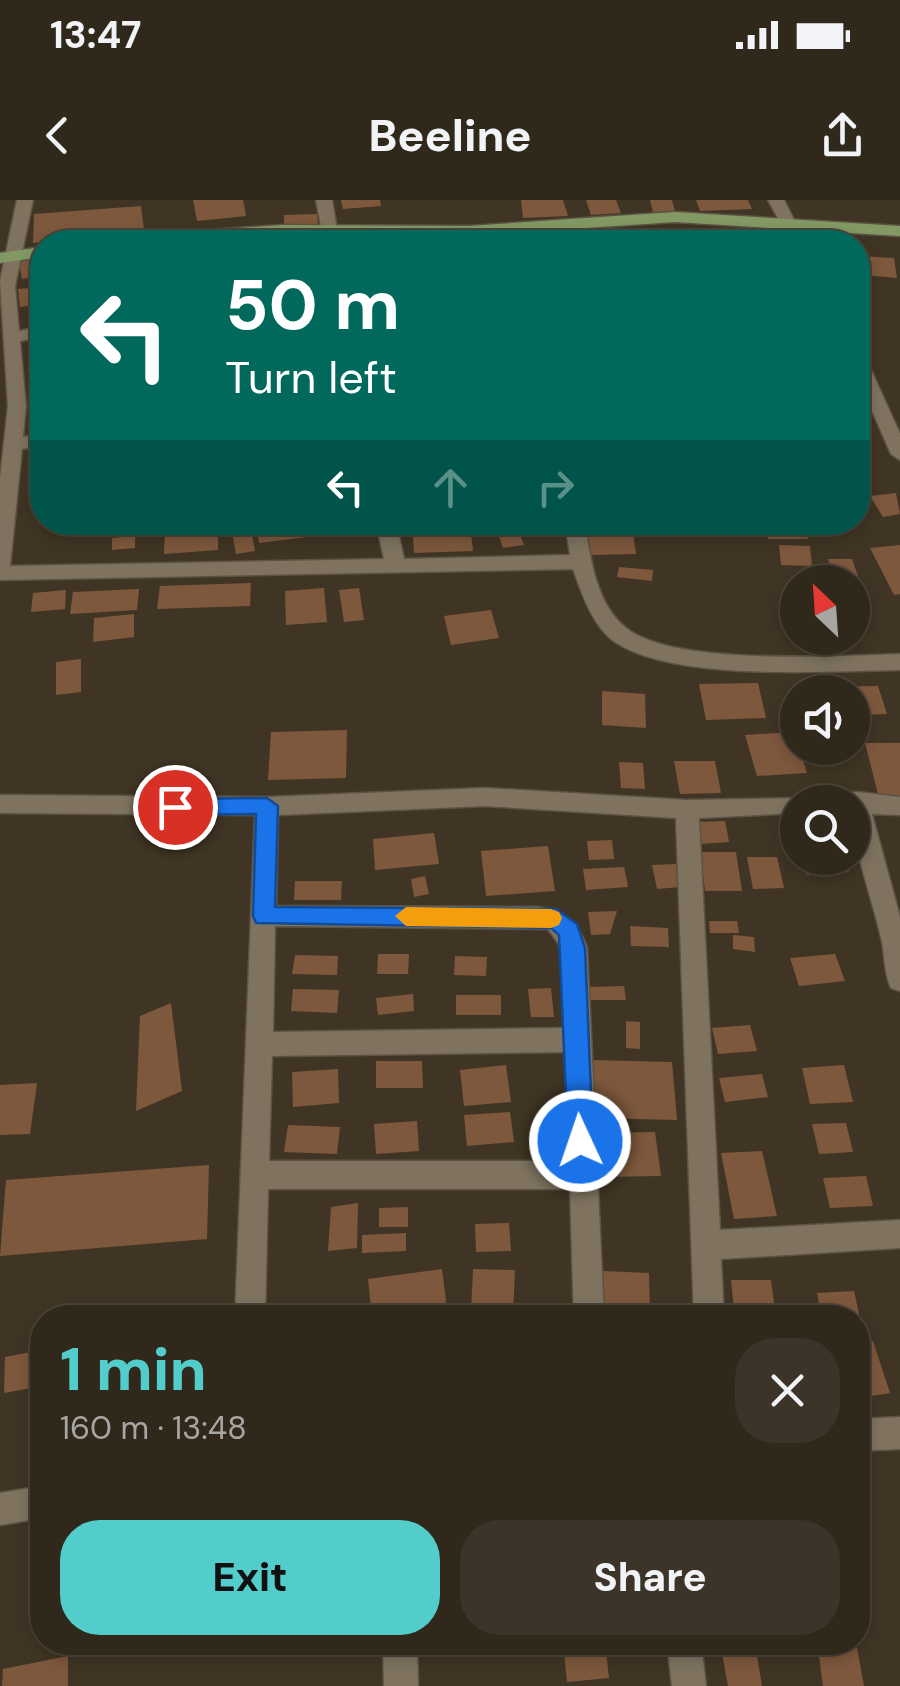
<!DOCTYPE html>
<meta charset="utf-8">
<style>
:root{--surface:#30281b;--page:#3c3428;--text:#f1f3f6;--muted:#a8a6a3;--line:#4b443a;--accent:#53cdcb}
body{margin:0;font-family:"DM Sans",sans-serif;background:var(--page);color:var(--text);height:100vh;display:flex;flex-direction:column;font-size:38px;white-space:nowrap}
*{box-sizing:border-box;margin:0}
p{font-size:32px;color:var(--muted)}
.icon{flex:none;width:55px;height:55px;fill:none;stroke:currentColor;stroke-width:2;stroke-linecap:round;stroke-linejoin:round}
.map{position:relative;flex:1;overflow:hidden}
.drawer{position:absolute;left:30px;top:1105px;width:840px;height:350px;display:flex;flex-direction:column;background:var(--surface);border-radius:40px;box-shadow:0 5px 15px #0003,0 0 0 2px var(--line)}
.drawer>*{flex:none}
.hud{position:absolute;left:30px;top:30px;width:840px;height:305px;border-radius:40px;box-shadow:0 5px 15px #0003,0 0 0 2px var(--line);background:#00695c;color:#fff;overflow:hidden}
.needle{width:65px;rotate:335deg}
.tools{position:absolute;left:780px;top:365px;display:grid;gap:20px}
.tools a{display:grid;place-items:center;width:90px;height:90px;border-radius:50%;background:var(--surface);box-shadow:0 5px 15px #0003,0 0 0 2px var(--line);font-size:50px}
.pin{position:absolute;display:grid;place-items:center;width:85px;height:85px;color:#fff;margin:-42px;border:5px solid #fff;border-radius:50%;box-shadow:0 2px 10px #0007}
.me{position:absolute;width:110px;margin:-55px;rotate:357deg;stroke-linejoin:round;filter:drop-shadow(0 0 8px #0008)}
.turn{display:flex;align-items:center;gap:35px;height:210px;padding:0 30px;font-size:45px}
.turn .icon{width:130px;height:130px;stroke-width:2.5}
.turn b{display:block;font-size:70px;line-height:85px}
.lanes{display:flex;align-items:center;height:95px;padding:0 30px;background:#0003;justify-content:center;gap:50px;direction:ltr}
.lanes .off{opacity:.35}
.round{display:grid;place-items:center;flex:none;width:105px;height:105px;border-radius:40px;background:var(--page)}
.headline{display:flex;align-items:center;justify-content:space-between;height:170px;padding:0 30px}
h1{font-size:60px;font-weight:800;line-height:75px;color:var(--accent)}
.button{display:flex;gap:20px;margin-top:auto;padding:20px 30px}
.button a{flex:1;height:115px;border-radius:40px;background:var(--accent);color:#111;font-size:40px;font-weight:800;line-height:115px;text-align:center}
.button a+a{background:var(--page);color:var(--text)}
.status{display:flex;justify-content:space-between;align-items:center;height:70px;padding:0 50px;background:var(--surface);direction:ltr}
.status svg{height:28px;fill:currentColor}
header{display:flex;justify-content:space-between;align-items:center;height:130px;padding:0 30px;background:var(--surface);font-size:45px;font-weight:800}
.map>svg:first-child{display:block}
.building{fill:#7e583d}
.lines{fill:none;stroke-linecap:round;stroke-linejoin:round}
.minor-casing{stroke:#5c5344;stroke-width:3}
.major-casing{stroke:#5c5344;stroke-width:3}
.minor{fill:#7f7360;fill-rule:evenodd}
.major{fill:#839964;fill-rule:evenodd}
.route{fill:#1a73e8;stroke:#114b97;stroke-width:2.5}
.slow{fill:#f59e0b}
</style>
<div class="status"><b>13:47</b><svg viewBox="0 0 49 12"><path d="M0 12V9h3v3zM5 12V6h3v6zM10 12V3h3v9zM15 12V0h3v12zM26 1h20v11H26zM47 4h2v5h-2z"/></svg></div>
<header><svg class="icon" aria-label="back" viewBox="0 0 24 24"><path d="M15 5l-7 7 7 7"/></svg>Beeline<svg class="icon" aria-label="share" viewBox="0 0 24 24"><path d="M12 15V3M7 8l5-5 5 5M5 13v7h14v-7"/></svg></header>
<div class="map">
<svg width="900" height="1486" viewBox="0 0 900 1486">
<rect width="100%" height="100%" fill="#403524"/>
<path class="building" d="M193,0H243L246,16L197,21Z
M341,0H380L381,6L343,9Z
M521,0H563L568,16L523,18Z
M586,0H616L621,13L591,15Z
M650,0H672L675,12H653Z
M696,0H748L752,9L700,11Z
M141,6L144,30L33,43L34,14Z
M317,14L318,24L284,25V15Z
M763,34L768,42H716L713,37Z
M860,56L894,58L897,78L862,75Z
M42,58V76L22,79L19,62Z
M42,87V104L20,107L18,89Z
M896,293L900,314L883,317L870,296Z
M578,322H649L650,327L578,326Z
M250,323L255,351L236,354L231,326Z
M314,325L316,336L259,343L257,332Z
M516,325L524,345L503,348L496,328Z
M218,326V350L164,354L165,330Z
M765,326H805L808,339H768Z
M633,333L636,354L590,355L587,334Z
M471,334L473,351L414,353L413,336Z
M135,336V348L112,350V338Z
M779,345L810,346L812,366L781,365Z
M900,345V394L894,395L870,348Z
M828,359H852L858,376L834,377Z
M619,367L653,370L652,381L617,377Z
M251,383L250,406L157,409L160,386Z
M324,388L327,422L286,425L285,391Z
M359,388L364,420L344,422L339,390Z
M139,389L137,410L70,414L73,392Z
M66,390L65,409L31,412L33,393Z
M491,410L499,438L451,445L444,416Z
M134,414V437L93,442L94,418Z
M81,459V492L56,495V462Z
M758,483L766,518L706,520L699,484Z
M878,486L887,514L852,515V492H828L827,487Z
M602,491L645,494L646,528L602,525Z
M347,530L346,578L268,580L271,532Z
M794,532L807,573L757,576L745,535Z
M865,543H900V598H879Z
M674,561H715L721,593L680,594Z
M619,562L643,563L645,589L621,588Z
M725,621L729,642L699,644L695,622Z
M434,633L439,664L375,670L373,639Z
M612,640L614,659L589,660L587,641Z
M548,646L555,691L486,696L481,651Z
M700,652H736L742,691H705Z
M747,657H777L784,688L753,689Z
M802,658H844L849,672L807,675Z
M676,664L680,687L657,689L652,665Z
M624,667L628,687L586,690L583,669Z
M425,676L429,694L414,697L411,679Z
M295,681H342L341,700H294Z
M617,711L610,734L591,735L588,712Z
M709,721H737L739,733H710Z
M630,726L668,728L669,747L631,746Z
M733,735L754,737L755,752L733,749Z
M378,754H409L408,774H377Z
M835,754L845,781L799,786L790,758Z
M295,755L338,756L337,775L292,774Z
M455,756L487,757L486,776L454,775Z
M624,786L626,800H588V787Z
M551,788L554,817H531L528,789Z
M293,789L339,790L337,813L291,811Z
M413,794L414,811L378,815L376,798Z
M456,795H501V815H456Z
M171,803L182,891L136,911L140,816Z
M626,821L640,822V849L626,848Z
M750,825L757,851L718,854L712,828Z
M589,860L672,862L677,920L592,918Z
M376,861H422L423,888H376Z
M506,865L511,902L464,906L460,870Z
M844,865L853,902L810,904L802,868Z
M338,869L339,903L293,907L292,872Z
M762,874L768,897L725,902L719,878Z
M37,883L30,934L0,935V885Z
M510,912L514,942L467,946L464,915Z
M417,921L419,951L376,954L374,924Z
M846,923L853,952L819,954L812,924Z
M288,925L340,927L337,954L284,952Z
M655,932L661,976L596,977L593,933Z
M762,951L777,1016L734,1019L721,953Z
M209,965L207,1039L0,1056L6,980Z
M866,976L873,1006L830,1008L823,978Z
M358,1003L357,1048L328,1051L331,1007Z
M408,1007V1027H379V1008Z
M509,1023L511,1051L476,1052L475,1024Z
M406,1033V1051L362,1053V1035Z
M442,1069L447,1109L372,1118L368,1079Z
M473,1069L515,1070L513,1113L471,1111Z
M603,1071L649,1073L650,1113L604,1111Z
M731,1080H771L776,1118H735Z
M854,1091L862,1128L858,1129V1118H822L817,1093Z
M873,1141L890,1193L858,1198V1144Z
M42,1150V1186L4,1193L5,1157Z
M563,1442H605L609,1478L567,1482Z
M818,1448H857L864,1486H823Z
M756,1450L762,1486H728L722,1453Z
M68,1456V1486H2L3,1469Z"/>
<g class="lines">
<g class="minor-casing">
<path id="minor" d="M17,0H33L15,86L19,131L42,127V137L20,141L26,206L23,237L42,234V246L22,249L10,366L384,359L376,322H396L404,359L570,355L565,322H585C590,358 596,404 626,428C672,466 839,456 900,454V470C828,471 675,482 615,442C593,427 582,394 573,369L0,380V279L8,206L0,81Z
M316,0H332L339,42H324Z
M768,0H784L805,42H791Z
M858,156L867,161L900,234V260L891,254L858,179Z
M485,588L687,600L806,598L809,602H798V613L699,618L720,1030L900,1020V1048L721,1059L724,1118H694L676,618L485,606L278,615L276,706L538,707C565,711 577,722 587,747L604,1118H574L570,989H268L265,1118H235L255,615L0,613V595L267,597ZM275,726L548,729L561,747L564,828L273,832ZM565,852L569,961H269L272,856Z
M857,592L900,597V615L872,614L900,717V791L891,788C884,773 885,757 882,742C872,695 852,650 852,602H817L829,593Z
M900,1217V1249L858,1251V1219Z
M42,1286V1318L0,1325V1293Z
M383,1442H417L418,1486H384Z
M667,1442H701L706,1486H672Z"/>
</g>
<g class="major-casing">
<path id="major" d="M675,12L900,26V36L675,22L469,36L282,35L168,42H100L108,37L282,25L469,26Z
M42,47V57L0,63V53Z"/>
</g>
<use href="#minor" class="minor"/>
<use href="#major" class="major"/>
</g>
<path class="route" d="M267,598L278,606L275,707L556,709L577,724L585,748L593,941L589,950L580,953L572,950L568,941L559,735L551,728L256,723L253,716L256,614L175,615L165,607L175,599Z"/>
<path class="slow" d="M406,707L551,709L559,712L562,718L559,725L551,728L406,726L395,716Z"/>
</svg>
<div class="tools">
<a><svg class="needle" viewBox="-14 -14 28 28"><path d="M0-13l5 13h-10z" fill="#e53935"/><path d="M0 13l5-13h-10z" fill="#a8a6a3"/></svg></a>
<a><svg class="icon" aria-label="sound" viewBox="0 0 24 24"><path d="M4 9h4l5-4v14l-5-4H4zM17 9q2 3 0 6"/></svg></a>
<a><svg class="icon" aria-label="search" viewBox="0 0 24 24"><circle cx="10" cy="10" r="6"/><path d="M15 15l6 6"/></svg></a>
</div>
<div class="pin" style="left:175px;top:607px;background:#d93025"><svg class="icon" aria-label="arrive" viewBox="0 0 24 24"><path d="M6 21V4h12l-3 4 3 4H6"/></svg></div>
<svg class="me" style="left:580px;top:941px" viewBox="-20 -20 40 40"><circle r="17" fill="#1a73e8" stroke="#fff" stroke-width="3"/><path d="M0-11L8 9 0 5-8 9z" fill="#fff"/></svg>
<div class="hud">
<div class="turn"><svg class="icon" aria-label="left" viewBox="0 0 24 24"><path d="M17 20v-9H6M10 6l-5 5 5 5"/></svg><div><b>50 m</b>Turn left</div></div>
<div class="lanes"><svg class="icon" aria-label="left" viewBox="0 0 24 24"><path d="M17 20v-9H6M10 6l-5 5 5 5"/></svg><svg class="icon off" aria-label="ahead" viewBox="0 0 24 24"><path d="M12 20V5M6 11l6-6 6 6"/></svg><svg class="icon off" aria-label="right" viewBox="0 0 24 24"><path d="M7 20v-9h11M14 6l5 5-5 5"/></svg></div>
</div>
<section class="drawer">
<div class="headline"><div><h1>1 min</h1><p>160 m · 13:48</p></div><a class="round"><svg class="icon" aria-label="close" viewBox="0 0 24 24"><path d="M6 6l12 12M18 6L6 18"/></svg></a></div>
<div class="button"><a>Exit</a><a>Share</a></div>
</section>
</div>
